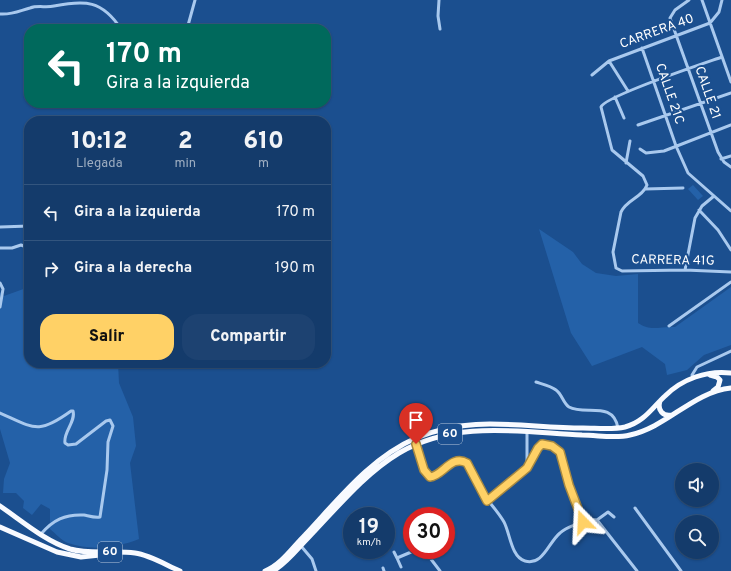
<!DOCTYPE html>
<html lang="es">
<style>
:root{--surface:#143b6b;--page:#1d4271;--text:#f1f3f6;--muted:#9dadc1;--line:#33557e;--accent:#ffd166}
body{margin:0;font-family:Overpass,sans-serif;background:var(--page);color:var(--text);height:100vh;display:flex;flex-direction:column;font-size:15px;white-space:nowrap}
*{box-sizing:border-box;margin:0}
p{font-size:13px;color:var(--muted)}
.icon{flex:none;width:22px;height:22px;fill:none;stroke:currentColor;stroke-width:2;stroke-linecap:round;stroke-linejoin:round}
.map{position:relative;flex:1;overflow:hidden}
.details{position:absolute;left:24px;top:116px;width:307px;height:252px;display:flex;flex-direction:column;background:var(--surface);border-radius:16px;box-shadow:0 1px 3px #0004,0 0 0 1px var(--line)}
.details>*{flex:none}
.banner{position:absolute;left:24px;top:24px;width:307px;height:84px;border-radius:16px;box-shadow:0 1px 3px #0004,0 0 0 1px var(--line);background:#00695c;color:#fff;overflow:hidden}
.buttons{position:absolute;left:675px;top:463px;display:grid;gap:8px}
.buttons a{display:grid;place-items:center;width:44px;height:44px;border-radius:50%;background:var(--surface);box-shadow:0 1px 3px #0004,0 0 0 1px var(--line);font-size:20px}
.speed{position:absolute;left:343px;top:507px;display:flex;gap:8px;font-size:20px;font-weight:700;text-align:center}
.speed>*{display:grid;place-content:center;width:52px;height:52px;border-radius:50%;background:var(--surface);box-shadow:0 1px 3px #0004,0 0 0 1px var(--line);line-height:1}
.speed small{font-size:10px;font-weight:400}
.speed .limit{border:6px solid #d22;background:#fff;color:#111}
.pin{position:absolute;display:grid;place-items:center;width:34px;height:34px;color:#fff;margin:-41px -17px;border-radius:50% 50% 50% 0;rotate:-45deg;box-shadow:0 0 4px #0007}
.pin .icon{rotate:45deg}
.me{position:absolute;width:44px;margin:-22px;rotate:339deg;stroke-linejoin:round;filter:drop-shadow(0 0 3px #0008)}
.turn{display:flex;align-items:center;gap:14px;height:84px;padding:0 16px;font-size:18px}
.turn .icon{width:52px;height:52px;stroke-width:2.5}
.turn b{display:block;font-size:28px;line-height:34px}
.eta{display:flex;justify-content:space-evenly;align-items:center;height:68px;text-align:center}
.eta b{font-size:24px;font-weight:800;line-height:28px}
.cta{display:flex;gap:8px;margin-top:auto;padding:8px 16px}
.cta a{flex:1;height:46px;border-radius:16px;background:var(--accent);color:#111;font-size:16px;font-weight:800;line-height:46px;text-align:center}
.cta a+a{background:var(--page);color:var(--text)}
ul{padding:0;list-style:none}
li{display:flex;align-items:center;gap:12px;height:56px;padding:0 16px;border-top:1px solid var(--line)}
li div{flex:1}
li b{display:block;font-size:15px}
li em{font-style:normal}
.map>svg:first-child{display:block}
.green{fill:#2461a8}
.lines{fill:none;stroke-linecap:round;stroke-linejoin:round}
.minor{stroke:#a9c9ee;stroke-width:3}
.trunk{stroke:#f8faff;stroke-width:5}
.route-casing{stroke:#a68842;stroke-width:10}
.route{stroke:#ffd166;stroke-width:7}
.labels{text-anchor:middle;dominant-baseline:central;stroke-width:4;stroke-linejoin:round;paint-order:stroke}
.shield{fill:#1b4f8f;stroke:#bbcadd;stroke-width:1}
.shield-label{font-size:12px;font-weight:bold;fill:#fff}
.street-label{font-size:13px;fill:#fff;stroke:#1b4f8f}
</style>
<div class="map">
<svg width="731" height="571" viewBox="0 0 731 571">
<rect width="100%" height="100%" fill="#1b4f8f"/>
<path class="green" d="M693,185L703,196L698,200L688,189Z
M539,229L573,252L582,264L596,273L616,276L638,274V323C651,332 660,326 675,327L731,287V345L704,355L687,370L667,375L665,364L642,347L592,366L571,333Z
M29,287V363H118L119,383L133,417L136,446L130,463L139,539C116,548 91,551 68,543C62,541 55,533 50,529V509L41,504L32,515L23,508L24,501L16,493H3L4,479L10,463L0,429V292L4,296Z"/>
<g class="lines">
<path class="minor" d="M439,0L438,16L440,29
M689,0L675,10L670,18L718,152L724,162L731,167
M702,0L731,82
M0,14C12,15 19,11 30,8C38,5 46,8 54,6C85,0 102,0 121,29
M187,29L195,0
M642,48L676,146L688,173L731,211
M722,57C705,63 605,96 601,107L612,150L643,176L647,185C642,198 627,199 621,212L613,252L616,268L622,271L685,270L731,272
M609,61L628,91
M592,75L609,61L710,23L719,12L722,0
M615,97L624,118
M638,125L731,93
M640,149L646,153L664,151L731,125
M721,159L731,156
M626,163L630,141
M645,189L683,188
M699,210L718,230L731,250
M0,227L29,226
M0,248H12L21,245L29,248
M685,270L695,218L702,206L714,196
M0,283L3,289L0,307
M669,326L731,282
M693,378L692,375L697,367L731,351
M536,382C542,384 551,386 556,390C562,394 563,403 569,407C585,416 613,400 618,428
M0,413C34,428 38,435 71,411H73C76,422 63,432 65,443L68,445L76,444L106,421L110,420L113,426L108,442L107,470L100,517C95,518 89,516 84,515C65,514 53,520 41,534
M527,431V465
M416,445L424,470L430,477C442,476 449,456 464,462C472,464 473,476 476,482C483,497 496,508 504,522C510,533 511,557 525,561C543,566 548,543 560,533C565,528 572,526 579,523C585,521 591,519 597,520L637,571
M487,501L527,468L538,448L547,444L559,452L569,485L583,522
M635,508L681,571
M597,520L608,512L614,517
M301,546L312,559L316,571
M424,550L440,571
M394,552L397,558
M401,567L397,558L416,550
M383,568L384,571"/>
<path class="trunk" d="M710,375L717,377L720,380L718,387L713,391
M660,401C657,410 663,417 672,415
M0,506C22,521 45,541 70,549C91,555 113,550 135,553C150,555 166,565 180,571
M0,527L57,552L81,557L100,555
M265,571C281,565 293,547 305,535C338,500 370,458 416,438C472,414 524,428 583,428C596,428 612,430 625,427C644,422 652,408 665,396C682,379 707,370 731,373
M273,571C287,563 297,549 308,538C336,509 364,474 399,453C456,420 519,432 582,435C598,435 615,439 630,435C667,427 693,392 731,388"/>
</g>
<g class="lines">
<g class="route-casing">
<path id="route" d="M416,444L424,470L430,477C443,476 451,454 467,463L487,501L527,468L538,448L542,444L552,446L560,452L569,485L583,522"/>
</g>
<use href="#route" class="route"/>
</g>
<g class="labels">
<g class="shield">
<rect x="438" y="424" width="24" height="20" rx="3"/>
<rect x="98" y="542" width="24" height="20" rx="3"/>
</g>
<g class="shield-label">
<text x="450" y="434">60</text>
<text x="110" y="552">60</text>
</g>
<g class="street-label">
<text transform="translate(657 32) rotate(-20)">CARRERA 40</text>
<text transform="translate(707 93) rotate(71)">CALLE 21</text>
<text transform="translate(669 94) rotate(71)">CALLE 21C</text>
<text transform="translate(673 261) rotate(1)">CARRERA 41G</text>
</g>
</g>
</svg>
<div class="buttons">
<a><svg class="icon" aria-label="sound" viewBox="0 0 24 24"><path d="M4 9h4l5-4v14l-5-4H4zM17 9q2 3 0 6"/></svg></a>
<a><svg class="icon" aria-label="search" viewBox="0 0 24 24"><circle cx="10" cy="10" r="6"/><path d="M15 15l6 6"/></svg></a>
</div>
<div class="speed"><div>19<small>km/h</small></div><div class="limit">30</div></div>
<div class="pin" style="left:416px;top:444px;background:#d93025"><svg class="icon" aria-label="arrive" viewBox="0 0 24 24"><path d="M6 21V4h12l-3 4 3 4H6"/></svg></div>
<svg class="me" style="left:583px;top:522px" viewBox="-20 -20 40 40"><path d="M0-17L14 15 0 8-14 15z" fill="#ffd166" stroke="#fff" stroke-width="4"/></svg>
<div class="banner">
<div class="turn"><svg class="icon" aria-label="left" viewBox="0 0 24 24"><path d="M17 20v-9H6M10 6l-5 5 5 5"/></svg><div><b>170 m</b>Gira a la izquierda</div></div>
</div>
<section class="details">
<div class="eta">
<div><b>10:12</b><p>Llegada</p></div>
<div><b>2</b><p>min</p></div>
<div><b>610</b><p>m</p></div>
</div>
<ul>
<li><svg class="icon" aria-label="left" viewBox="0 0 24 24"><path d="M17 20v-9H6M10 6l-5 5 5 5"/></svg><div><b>Gira a la izquierda</b></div><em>170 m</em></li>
<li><svg class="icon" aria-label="right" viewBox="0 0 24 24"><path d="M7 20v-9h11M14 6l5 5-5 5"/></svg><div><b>Gira a la derecha</b></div><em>190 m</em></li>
</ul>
<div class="cta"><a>Salir</a><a>Compartir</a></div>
</section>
</div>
